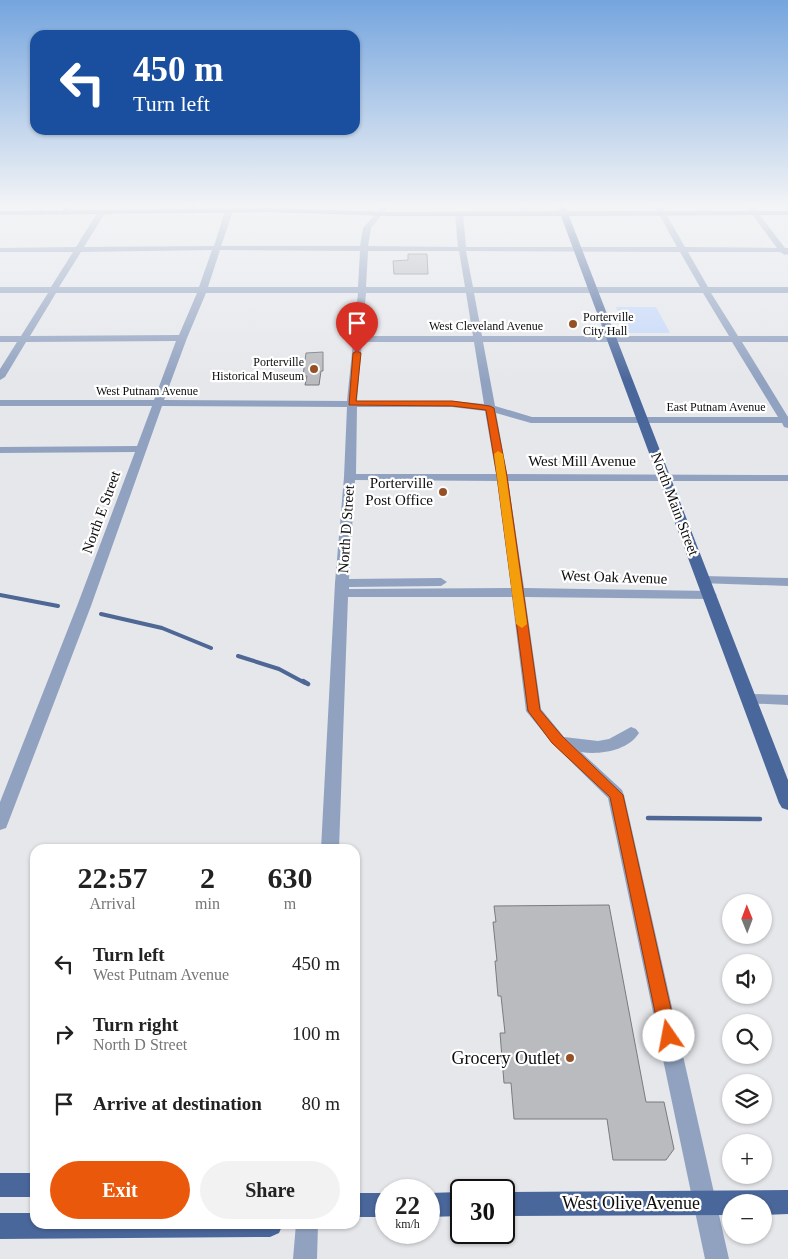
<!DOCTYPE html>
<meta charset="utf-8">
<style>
:root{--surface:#fff;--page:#f2f2f2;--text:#222;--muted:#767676;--accent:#ea580c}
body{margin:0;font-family:Georgia,serif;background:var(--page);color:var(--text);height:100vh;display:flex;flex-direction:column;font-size:19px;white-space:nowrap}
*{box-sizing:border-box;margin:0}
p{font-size:16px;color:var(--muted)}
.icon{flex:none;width:28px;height:28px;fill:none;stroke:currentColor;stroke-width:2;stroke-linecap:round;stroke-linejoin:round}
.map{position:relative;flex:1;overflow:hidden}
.details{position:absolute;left:30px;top:844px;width:330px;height:385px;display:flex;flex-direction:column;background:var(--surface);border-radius:15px;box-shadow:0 1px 4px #0004}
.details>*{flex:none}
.guide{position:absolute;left:30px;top:30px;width:330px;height:105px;border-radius:15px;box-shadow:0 1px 4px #0004;background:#1a4fa0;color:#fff;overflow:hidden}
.needle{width:32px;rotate:359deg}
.buttons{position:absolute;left:722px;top:894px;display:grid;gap:10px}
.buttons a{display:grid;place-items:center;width:50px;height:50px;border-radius:50%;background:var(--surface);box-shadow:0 1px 4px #0004;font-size:25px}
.speed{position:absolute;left:375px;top:1179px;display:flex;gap:10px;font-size:25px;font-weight:700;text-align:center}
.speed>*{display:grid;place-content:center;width:65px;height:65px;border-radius:50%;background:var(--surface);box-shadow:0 1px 4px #0004;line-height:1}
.speed small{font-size:12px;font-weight:400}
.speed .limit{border:2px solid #111;border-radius:8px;background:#fff;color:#111}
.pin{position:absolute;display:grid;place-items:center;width:42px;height:42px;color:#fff;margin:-51px -21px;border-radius:50% 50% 50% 0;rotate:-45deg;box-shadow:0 0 5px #0007}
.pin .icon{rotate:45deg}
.me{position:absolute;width:55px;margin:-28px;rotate:348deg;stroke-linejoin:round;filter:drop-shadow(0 0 4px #0008)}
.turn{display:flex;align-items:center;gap:18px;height:105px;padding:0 20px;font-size:22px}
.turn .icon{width:65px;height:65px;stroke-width:2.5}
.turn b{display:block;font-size:35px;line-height:42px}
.eta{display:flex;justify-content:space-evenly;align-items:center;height:85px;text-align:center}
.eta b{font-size:30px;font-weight:800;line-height:35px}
.primary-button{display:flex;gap:10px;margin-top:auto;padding:10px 20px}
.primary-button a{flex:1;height:58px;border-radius:30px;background:var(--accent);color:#fff;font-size:20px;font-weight:800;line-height:58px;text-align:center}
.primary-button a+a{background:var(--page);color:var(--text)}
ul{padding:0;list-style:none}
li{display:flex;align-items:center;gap:15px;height:70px;padding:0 20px}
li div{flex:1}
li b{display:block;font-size:19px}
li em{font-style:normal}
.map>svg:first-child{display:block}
.green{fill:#c3d7fb}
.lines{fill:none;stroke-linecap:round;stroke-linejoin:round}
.stream-far1{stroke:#4e6795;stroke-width:4}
.stream{stroke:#4e6795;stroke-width:4.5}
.building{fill:#b9bbbf;stroke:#797b7e}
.minor{fill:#91a2c0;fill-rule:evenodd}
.major{fill:#4a679b;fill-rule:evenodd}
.route{fill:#ea580c;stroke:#983908}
.slow{fill:#f59e0b}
.poi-dot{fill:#955123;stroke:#fff;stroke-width:2}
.labels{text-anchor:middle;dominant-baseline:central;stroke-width:4.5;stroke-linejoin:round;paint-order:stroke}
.far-poi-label{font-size:12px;fill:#0d0d0f;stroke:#fff;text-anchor:start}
.far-street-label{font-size:12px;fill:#0d0d0f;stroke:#fff}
.street-label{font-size:15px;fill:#0d0d0f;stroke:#fff}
.poi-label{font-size:15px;fill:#0d0d0f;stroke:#fff;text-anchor:end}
.near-poi-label{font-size:18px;fill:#0d0d0f;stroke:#fff;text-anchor:end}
.near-street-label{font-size:18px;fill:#0d0d0f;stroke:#fff}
</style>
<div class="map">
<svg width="788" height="1259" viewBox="0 0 788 1259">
<rect width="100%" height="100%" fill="#e5e7eb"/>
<path class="green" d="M616,307H656L670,333H628Z"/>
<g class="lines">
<path class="stream-far1" d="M0,595L58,606
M101,614L162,628L211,648
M238,656L279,669L305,683"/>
<path class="stream" d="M303,681L308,684
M648,818L760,819"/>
</g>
<path class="building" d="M408,254H427L428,274H394L393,261L408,260Z
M323,352V371H321L319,385H305L307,376H303L306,353Z
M609,905L646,1102H664L674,1149L666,1160H613L607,1119H514L511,1083H504L500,1033H505L501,996H498L495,961H497L493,922H496L494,906Z"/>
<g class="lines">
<path class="minor" d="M67,205H74L68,215H62L61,213Z
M188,205H195L193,213L186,211Z
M383,205H390L371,228L368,246L458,247L455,214L459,212L463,214L466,247H677L654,205H661L685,247L777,248L745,205H752L785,248H788V254L785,255L780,252H688L708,287H788V293H711L738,336H788V342H742L788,417V428L784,427L782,423H531L496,413L507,474L788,475V481H508L524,588L710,591L717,595L710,599L525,597L541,709L564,737L598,741L609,739L631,727L636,729L639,733C628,751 599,755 581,752L622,790L624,795L729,1259H705L608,798L552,743L526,711L512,597H348L339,849H321L335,583L344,477L347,407L162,406L91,606L8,823L6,828L0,830V802L77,606L135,452L0,453V447L137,446L152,406H0V400H154L176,341L26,342L5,377L0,380V369L17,342H0V336H21L48,293H0V287H51L73,252H0V248L76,247L97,213L101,211L105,213L84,247L214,246L225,211L229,209L233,211L221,246H360L363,228ZM212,250L199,287H59L81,252ZM220,250L360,251L358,287H208ZM368,251H459L465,287H366ZM466,251L680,252L700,287H473ZM56,293H197L179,335L30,336ZM206,293H358L347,401L164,400L187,338ZM366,293H466L473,336H362ZM474,293H703L729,336H482ZM362,342H474L484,404L452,401H357ZM483,342H732L778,417H532L495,406ZM357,407H452L485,411L496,474H356ZM355,480L497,481L511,588L349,589V587L441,586L447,582L441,578L349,579Z
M520,205H527L529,216H523Z
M704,576L788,578V586L699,583L698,580L699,577Z
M750,694L788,695V705L745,703L743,699L745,695Z
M296,1224H318L317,1259H293Z"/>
<path class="major" d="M560,205H565L567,211H788V215L569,216L788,780V810L782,808L779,803L561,216H390L268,212L0,215V211L268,208L390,212L560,211L558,207Z
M0,1173H35V1197H0Z
M788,1190V1214L764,1215V1202H731V1215L504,1216V1192Z
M461,1192V1216L429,1217V1193Z
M355,1193H386V1217H355Z
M0,1213H35V1224H283L279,1233L270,1237L0,1239Z"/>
</g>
<linearGradient id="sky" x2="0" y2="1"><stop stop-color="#75a5de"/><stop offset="0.54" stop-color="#f3f4f6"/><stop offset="1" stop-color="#f3f4f6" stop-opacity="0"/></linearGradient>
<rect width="788" height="381" fill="url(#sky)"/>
<path class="route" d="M357,351L361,353L356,401H452L490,406L494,408L507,476L540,710L562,736L623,795L677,1036L675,1042L669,1044L663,1042L660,1036L610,797L552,743L528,711L497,476L486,410L452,406L349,405L353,353Z"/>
<path class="slow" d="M498,451L503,454L527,624L522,628L516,624L494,454Z"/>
<g class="poi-dot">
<circle cx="573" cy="324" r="5"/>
<circle cx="314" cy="369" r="5"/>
<circle cx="443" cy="492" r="5"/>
<circle cx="570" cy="1058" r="5"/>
</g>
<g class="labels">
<g class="far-poi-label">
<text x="583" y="317">Porterville<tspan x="583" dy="14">City Hall</tspan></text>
<text x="304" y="362" text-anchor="end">Porterville<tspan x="304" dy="14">Historical Museum</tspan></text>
</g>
<g class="far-street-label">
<text x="486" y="326">West Cleveland Avenue</text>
<text x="147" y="391">West Putnam Avenue</text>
<text x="716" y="407">East Putnam Avenue</text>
</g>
<g class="street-label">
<text x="582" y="461">West Mill Avenue</text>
<text transform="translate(675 504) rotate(69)">North Main Street</text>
<text transform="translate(101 512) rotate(-70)">North E Street</text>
<text transform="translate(346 529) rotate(-86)">North D Street</text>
<text transform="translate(614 577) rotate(2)">West Oak Avenue</text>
</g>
<g class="poi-label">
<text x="433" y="483">Porterville<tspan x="433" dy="17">Post Office</tspan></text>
</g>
<g class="near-poi-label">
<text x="560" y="1058">Grocery Outlet</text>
</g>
<g class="near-street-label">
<text x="631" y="1203">West Olive Avenue</text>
</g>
</g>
</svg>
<div class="buttons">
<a><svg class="needle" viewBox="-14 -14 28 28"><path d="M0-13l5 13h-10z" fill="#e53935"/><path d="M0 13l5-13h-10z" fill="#767676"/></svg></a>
<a><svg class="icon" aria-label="sound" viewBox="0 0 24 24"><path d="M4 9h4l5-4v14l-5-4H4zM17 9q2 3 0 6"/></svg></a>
<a><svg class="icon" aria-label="search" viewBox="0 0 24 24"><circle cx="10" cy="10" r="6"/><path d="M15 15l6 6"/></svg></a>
<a><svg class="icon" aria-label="layers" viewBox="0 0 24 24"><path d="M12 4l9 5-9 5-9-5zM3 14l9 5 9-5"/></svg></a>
<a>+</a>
<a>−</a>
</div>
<div class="speed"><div>22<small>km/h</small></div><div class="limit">30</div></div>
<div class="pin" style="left:357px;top:353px;background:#d93025"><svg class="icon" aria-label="arrive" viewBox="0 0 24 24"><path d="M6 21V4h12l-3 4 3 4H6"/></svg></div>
<svg class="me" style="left:669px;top:1036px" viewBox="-20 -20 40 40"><circle r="19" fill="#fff"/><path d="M0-13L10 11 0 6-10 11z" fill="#ea580c"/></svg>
<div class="guide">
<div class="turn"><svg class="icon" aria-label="left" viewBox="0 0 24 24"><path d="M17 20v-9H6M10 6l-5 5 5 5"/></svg><div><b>450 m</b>Turn left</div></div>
</div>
<section class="details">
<div class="eta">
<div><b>22:57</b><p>Arrival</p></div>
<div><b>2</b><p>min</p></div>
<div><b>630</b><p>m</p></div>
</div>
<ul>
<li><svg class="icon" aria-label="left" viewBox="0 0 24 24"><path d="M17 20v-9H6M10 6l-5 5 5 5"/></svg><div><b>Turn left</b><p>West Putnam Avenue</p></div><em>450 m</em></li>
<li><svg class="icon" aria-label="right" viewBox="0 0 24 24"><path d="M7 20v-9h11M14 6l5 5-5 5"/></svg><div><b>Turn right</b><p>North D Street</p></div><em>100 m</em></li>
<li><svg class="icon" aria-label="arrive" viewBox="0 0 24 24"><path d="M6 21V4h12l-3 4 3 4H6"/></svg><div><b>Arrive at destination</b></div><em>80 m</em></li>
</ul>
<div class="primary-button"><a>Exit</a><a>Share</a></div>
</section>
</div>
